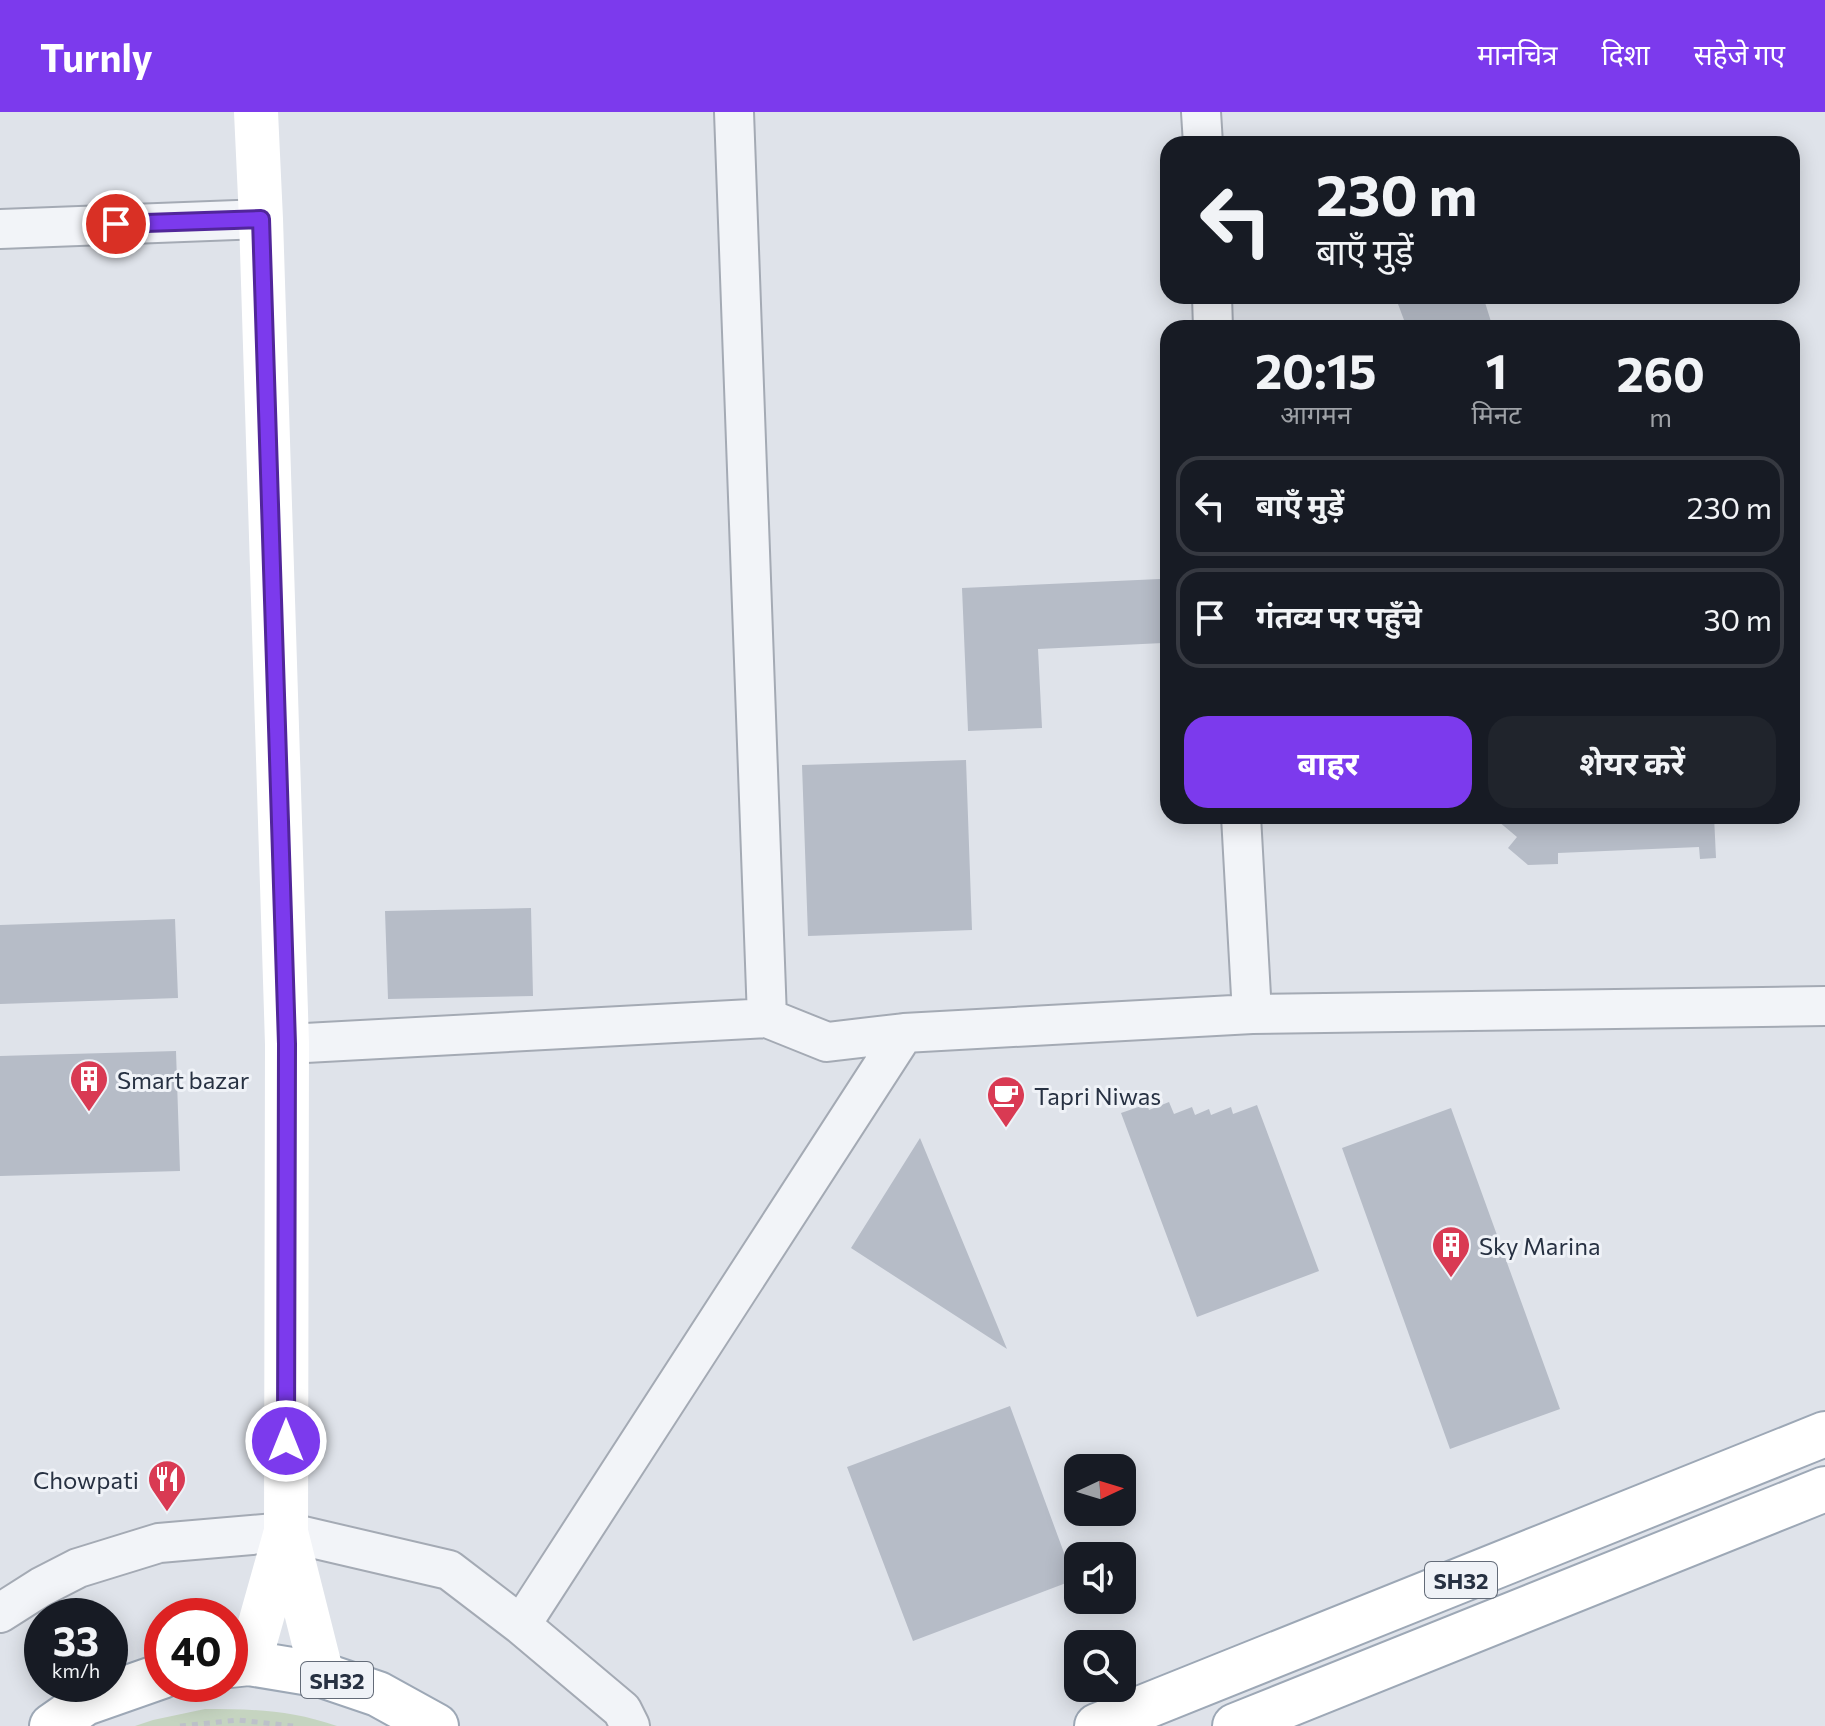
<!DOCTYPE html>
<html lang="hi">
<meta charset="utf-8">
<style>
:root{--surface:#171b24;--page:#20242c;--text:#f1f3f6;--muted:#9ea1a6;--line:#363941;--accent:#7c3aed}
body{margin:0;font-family:Commissioner,"Noto Sans Devanagari",sans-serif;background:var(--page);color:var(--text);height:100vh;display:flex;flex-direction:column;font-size:30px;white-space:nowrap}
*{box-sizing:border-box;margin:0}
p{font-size:26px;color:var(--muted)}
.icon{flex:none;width:44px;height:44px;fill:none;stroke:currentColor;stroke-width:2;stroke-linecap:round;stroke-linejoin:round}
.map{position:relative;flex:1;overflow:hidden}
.details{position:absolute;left:1160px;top:208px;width:640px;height:504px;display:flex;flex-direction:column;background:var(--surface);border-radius:24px;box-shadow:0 4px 20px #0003}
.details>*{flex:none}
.hud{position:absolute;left:1160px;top:24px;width:640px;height:168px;border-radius:24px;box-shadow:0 4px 20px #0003;background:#171b24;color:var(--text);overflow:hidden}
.needle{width:52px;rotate:86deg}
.fabs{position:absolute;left:1064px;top:1342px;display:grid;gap:16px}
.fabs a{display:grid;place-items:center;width:72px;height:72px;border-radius:16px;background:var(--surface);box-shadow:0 4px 20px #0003;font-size:40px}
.speed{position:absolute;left:24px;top:1486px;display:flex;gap:16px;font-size:40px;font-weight:700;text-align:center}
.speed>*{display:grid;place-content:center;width:104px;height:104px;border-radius:50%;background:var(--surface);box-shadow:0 4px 20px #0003;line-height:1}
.speed small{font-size:20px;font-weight:400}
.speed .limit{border:12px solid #d22;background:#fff;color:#111}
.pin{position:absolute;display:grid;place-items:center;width:68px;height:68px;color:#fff;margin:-34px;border:4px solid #fff;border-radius:50%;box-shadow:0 2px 8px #0007}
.me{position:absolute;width:88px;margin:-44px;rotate:0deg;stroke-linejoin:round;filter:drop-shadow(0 0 6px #0008)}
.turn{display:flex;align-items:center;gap:28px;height:168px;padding:0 24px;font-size:36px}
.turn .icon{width:104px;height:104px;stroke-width:2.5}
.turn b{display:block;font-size:56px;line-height:68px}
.eta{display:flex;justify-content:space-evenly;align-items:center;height:136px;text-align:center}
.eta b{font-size:48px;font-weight:700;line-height:56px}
.button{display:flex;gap:16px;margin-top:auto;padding:16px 24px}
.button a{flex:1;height:92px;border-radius:24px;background:var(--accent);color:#fff;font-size:32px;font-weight:700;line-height:92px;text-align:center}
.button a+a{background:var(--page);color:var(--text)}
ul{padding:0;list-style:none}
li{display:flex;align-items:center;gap:24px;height:100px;margin:0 16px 12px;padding:0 8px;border:4px solid var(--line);border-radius:24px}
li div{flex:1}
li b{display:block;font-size:30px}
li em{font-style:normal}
header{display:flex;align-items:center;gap:48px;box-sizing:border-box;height:112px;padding:0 40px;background:var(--accent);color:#fff}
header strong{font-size:38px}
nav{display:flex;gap:44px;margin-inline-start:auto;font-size:28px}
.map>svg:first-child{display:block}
.green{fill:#c5d4c0}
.building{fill:#b6bcc7}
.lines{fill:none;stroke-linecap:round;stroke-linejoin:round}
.street-casing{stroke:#a4aab4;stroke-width:42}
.primary-casing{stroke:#9da8b6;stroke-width:48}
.path{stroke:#bdc1c9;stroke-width:5;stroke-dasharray:6 6;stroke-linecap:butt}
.street{stroke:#f2f4f8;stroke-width:38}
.secondary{stroke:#fff;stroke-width:44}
.primary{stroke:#fff;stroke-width:44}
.route-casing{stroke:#51269a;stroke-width:20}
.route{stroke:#7c3aed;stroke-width:14}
.labels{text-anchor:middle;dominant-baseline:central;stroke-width:6;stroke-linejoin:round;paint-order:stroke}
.shield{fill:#eff2f7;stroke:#636b78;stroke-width:2}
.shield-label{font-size:22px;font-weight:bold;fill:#273142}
.poi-label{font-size:24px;fill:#273142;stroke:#eff2f7;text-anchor:start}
</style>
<header>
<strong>Turnly</strong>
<nav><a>मानचित्र</a><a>दिशा</a><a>सहेजे गए</a></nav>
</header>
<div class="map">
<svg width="1825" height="1614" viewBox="0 0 1825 1614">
<rect width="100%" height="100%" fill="#dfe3ea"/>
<path class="green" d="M205,1597C253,1597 290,1598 337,1614H135L153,1608Z"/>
<path class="building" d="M1395,184H1483L1493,216H1423L1421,209L1404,208Z
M1160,467L1163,531L1038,537L1042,616L968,619L962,476Z
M966,648L972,818L808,824L802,653Z
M1492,704H1714L1716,746L1700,747L1699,735L1558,741V752L1528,753L1508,736L1517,725Z
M531,796L533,884L388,887L385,799Z
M175,807L178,886L0,892V813Z
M176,939L180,1059L0,1064V944Z
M1169,990L1174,1002L1192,995L1195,1003L1209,997L1211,1003L1231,995L1233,1002L1257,993L1319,1159L1197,1205L1121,1001L1147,992L1149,998Z
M1451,996L1560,1297L1450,1337L1342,1036Z
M920,1026L1007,1237L851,1136Z
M1010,1294L1074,1468L913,1529L847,1355Z"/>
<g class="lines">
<g class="street-casing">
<path id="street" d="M734,0L767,906
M1201,0L1203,32
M0,117L261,107
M1212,184L1213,216
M1241,704L1252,902
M287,932L767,906L827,930L904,921
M0,1501L41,1475L78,1456L159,1431L286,1420L449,1458L521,1513L622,1598L630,1614
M521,1513L904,921L1252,902L1825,894"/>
</g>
<g class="primary-casing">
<path id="primary" d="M230,1553L249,1551L322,1563L378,1582L436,1614
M52,1614L85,1591L162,1564
M1097,1614L1825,1322
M1235,1614L1825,1377"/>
</g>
<path class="path" d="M180,1614L238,1608L293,1614"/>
<use href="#street" class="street"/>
<path class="secondary" d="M256,0L261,107L287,932L286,1420L322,1563
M249,1551L285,1423"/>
<use href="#primary" class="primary"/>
</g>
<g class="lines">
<g class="route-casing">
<path id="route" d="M116,112L261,107L287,932L286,1329"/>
</g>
<use href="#route" class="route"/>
</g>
<defs>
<g id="building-pin" transform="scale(2)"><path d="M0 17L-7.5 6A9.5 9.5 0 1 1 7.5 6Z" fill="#d93a53" stroke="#eff2f7"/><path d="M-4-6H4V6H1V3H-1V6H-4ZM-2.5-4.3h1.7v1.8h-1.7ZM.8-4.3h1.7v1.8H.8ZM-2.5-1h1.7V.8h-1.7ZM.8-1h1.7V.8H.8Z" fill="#fff"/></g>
<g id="cafe-pin" transform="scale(2)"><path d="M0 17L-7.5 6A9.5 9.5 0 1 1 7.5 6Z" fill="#d93a53" stroke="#eff2f7"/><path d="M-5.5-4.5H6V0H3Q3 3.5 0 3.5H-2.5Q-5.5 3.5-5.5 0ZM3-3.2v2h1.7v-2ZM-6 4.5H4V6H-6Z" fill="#fff"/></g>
<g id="restaurant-pin" transform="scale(2)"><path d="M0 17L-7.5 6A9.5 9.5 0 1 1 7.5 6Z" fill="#d93a53" stroke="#eff2f7"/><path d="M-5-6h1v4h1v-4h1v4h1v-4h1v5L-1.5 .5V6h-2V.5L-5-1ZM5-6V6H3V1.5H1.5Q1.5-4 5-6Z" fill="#fff"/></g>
</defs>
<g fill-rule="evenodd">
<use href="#building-pin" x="89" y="967"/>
<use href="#cafe-pin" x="1006" y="983"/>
<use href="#building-pin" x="1451" y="1133"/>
<use href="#restaurant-pin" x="167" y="1367"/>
</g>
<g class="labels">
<g class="shield">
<rect x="1425" y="1450" width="72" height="36" rx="6"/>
<rect x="301" y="1550" width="72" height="36" rx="6"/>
</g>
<g class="shield-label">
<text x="1461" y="1468">SH32</text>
<text x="337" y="1568">SH32</text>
</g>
<g class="poi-label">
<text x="117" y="967">Smart bazar</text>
<text x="1034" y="983">Tapri Niwas</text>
<text x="1479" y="1133">Sky Marina</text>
<text x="139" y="1367" text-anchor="end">Chowpati</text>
</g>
</g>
</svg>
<div class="fabs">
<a><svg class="needle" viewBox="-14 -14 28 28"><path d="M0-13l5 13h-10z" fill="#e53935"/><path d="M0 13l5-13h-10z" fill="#9ea1a6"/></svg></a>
<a><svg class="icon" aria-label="sound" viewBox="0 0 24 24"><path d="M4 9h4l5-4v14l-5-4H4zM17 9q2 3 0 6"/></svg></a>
<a><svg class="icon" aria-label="search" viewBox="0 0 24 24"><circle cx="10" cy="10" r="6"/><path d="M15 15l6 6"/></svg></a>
</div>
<div class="speed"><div>33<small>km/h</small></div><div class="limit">40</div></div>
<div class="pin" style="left:116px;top:112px;background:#d93025"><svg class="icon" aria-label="arrive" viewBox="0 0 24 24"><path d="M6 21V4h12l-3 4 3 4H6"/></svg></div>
<svg class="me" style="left:286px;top:1329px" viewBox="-20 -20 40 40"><circle r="17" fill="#7c3aed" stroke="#fff" stroke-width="3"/><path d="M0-11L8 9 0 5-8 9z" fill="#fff"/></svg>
<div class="hud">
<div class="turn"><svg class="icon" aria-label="left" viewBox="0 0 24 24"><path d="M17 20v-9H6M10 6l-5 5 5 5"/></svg><div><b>230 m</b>बाएँ मुड़ें</div></div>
</div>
<section class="details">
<div class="eta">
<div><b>20:15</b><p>आगमन</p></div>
<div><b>1</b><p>मिनट</p></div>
<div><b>260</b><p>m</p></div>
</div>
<ul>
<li><svg class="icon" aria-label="left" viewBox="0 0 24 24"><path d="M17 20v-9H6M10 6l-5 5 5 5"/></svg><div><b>बाएँ मुड़ें</b></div><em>230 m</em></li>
<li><svg class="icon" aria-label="arrive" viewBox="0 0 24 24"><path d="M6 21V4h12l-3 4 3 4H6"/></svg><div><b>गंतव्य पर पहुँचे</b></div><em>30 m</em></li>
</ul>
<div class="button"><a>बाहर</a><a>शेयर करें</a></div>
</section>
</div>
